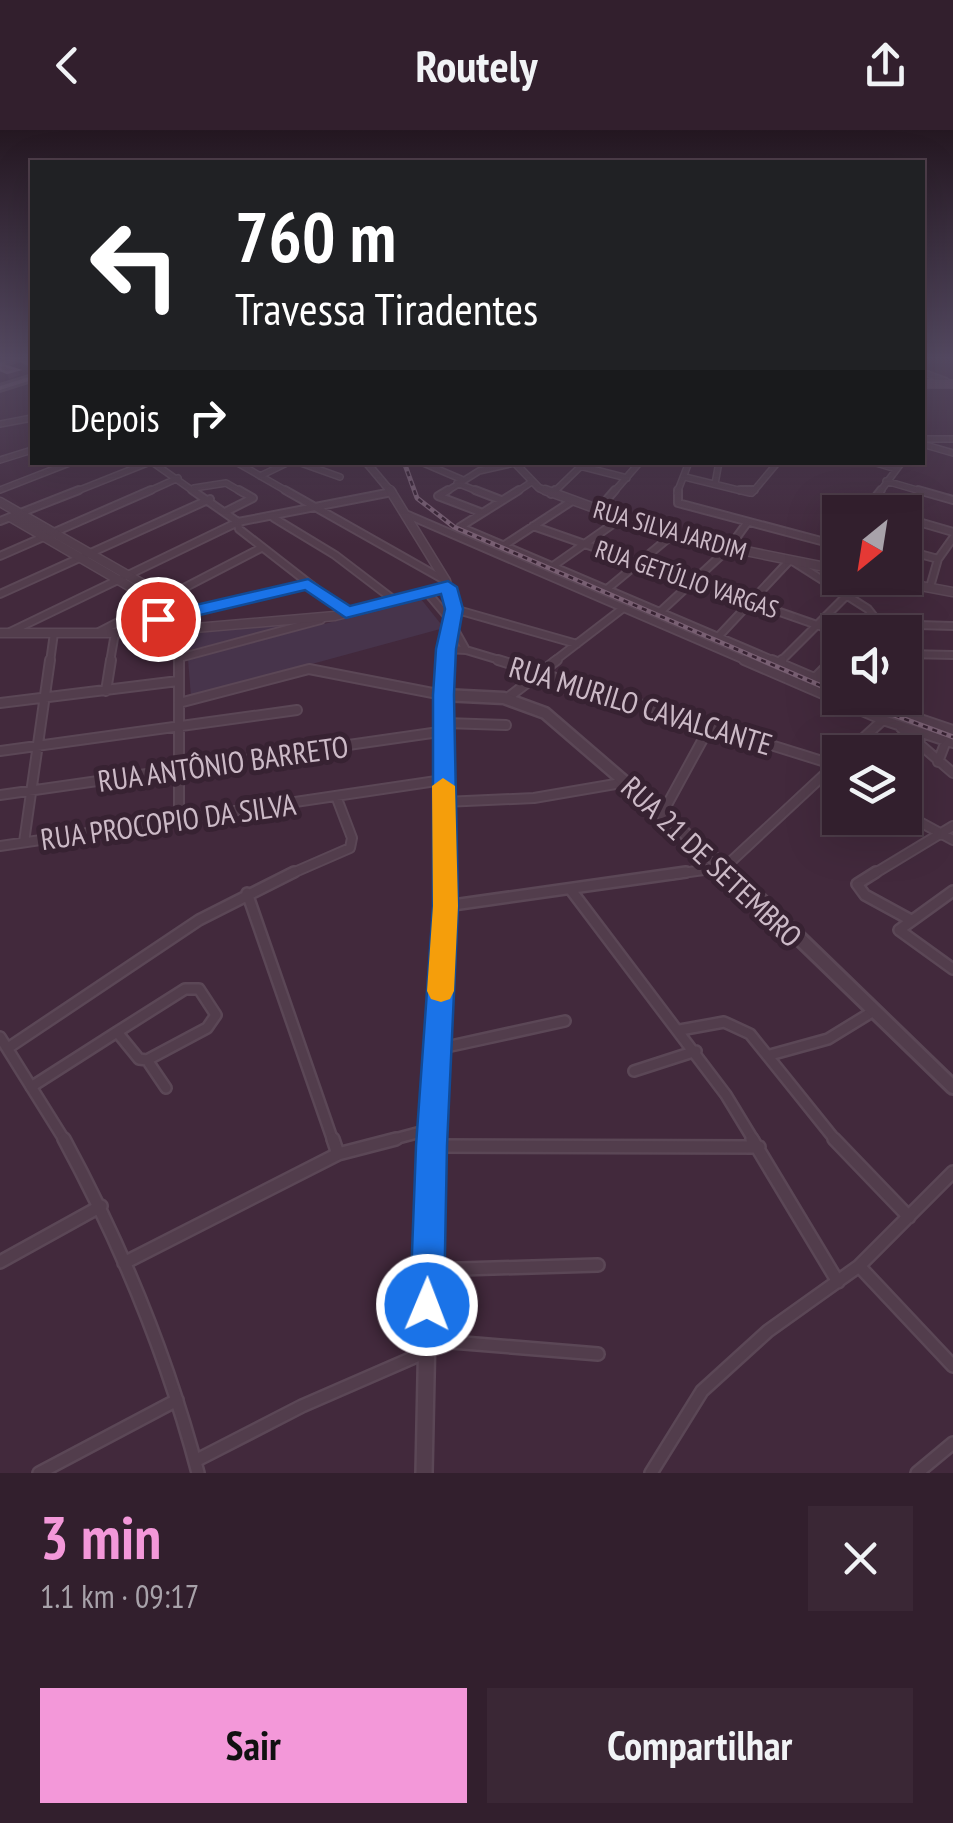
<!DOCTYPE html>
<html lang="pt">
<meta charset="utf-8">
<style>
:root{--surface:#321f2d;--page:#3a2735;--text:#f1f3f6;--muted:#a8a2aa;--line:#4d3d49;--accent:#f398d9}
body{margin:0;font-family:"PT Sans Narrow",sans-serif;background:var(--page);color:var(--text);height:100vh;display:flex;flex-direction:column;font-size:38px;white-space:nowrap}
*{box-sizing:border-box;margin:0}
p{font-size:32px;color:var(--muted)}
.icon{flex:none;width:55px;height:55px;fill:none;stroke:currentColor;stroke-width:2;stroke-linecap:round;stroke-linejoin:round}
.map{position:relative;height:1343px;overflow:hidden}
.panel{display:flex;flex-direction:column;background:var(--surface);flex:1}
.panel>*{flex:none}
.banner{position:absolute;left:30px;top:30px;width:895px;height:305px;border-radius:0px;box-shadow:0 10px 40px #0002,0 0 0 2px var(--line);background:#202124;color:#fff;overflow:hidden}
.needle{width:65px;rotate:210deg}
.fabs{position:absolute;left:822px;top:365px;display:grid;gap:20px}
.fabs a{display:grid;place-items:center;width:100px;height:100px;border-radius:0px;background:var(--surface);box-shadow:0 10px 40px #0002,0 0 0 2px var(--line);font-size:50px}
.pin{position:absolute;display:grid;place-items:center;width:85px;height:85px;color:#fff;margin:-42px;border:5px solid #fff;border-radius:50%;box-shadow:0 2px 10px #0007}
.me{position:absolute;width:110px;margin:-55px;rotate:1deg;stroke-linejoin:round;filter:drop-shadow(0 0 8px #0008)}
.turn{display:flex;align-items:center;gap:35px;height:210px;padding:0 40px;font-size:45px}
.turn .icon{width:130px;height:130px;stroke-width:2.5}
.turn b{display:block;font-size:70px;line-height:85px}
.then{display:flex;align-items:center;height:95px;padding:0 40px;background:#0003;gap:20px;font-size:38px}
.round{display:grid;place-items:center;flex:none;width:105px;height:105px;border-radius:0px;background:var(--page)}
.head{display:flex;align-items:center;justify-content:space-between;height:170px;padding:0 40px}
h1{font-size:60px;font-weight:800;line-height:75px;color:var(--accent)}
.primary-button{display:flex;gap:20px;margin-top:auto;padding:20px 40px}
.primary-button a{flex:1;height:115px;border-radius:0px;background:var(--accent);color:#111;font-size:40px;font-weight:800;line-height:115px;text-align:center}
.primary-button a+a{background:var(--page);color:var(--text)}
header{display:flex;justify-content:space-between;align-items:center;height:130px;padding:0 40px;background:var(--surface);font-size:45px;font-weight:800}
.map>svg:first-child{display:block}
.green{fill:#47344b}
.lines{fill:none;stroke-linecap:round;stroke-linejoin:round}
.minor-far4-casing{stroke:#5b4756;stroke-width:8}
.minor-far3-casing{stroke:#5b4756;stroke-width:10}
.minor-far2-casing{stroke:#5b4756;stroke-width:12}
.minor-far1-casing{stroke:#5b4756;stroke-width:14}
.minor-casing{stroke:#5b4756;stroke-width:16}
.tertiary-far4-casing{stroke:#5b4756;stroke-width:9}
.tertiary-far3-casing{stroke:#5b4756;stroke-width:11}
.tertiary-far2-casing{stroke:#5b4756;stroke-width:15}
.tertiary-far1-casing{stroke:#5b4756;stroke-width:18}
.tertiary-casing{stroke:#5b4756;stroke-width:20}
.secondary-casing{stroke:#5b4756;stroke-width:10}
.primary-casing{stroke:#5b4756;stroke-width:6}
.minor-far4{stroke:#523d4c;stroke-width:5}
.minor-far3{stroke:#523d4c;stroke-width:6}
.minor-far2{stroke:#523d4c;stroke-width:8}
.minor-far1{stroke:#523d4c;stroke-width:9}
.minor{stroke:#523d4c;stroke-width:11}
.tertiary-far4{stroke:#523d4c;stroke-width:6}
.tertiary-far3{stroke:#523d4c;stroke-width:8}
.tertiary-far2{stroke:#523d4c;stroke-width:10}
.tertiary-far1{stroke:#523d4c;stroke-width:12}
.tertiary{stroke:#523d4c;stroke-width:15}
.secondary{stroke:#654b5d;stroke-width:8}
.primary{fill:#725b6c;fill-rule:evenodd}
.rail-casing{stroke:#785f72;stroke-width:5}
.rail{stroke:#372232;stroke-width:2.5;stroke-dasharray:5;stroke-linecap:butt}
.shaded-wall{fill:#4f3449}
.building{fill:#6c5165;stroke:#7b6174;stroke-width:2.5}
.route{fill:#1a73e8;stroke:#114b97;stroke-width:2.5}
.slow{fill:#f59e0b}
.labels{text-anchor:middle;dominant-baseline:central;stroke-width:10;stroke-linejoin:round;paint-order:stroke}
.far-street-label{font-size:25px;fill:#ccbac7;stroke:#372232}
.street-label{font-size:30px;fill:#ccbac7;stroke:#372232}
</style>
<header><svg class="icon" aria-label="back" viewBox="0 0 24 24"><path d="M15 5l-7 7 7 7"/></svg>Routely<svg class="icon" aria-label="share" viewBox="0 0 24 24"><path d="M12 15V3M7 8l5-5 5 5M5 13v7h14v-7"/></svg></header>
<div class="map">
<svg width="953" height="1343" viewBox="0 0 953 1343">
<rect width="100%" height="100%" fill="#42293c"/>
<path class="green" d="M421,469L444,498L191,567L188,529Z
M310,490L182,522L172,502Z"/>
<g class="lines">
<g class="minor-far4-casing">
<path id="minor-far4" d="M922,242L946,251
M0,294L32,288
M922,309H953
M922,314L953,323
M0,330L32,320
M152,332L196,363
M236,332L290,363
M298,332L340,347
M421,332L463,350
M873,332L896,339
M580,336L627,348
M260,346L289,332
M685,347L750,363
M886,351L927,363
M457,353L482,363
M715,354L719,332
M194,358L226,353L243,363
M0,360L72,332
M72,363L150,332
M145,363L178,348
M444,363L479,341L519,332
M515,363L530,353
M553,363L581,336
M613,363L640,332
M677,363L689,332
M752,363L778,332
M879,363L902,332"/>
</g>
<g class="minor-far3-casing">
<path id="minor-far3" d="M192,360L238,392L239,399L347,483
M285,360L446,451
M448,360L438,366L480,382
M475,360L501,370
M519,360L460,397L777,532
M678,360V373L840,416
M740,360H754
M918,360L953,370
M551,364L555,360
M867,377L887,382
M227,381L253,368L239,360
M597,381L615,360
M864,382L881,360
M408,385L749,532
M274,388L335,425L394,470
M905,388L953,402
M0,391L79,360
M533,396L840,503
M503,416L572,371
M905,420L938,429
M0,426L151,360
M794,432L868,479L886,502
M553,436L620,389
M930,457L938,429L953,408
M607,459L671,406
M426,461L447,486L466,520
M0,464L210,369
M454,479L577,514
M190,481L308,454
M660,482L728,419L747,393
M150,491L177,484
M883,494L953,496
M167,501L179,532
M10,502L238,392L392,362
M99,502L261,418
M718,507L789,431
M446,519L466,520L506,532
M905,524L953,525
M179,528L321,490
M50,532L54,503
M110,532L115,503
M553,532L622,479
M780,532L846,466
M831,532L840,523"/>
</g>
<g class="minor-far2-casing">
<path id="minor-far2" d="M179,530V688
M498,530L835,635
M744,530L883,590L946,611L950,599
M772,530L840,559
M779,533L782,530
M815,548L833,530
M905,551L920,590
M106,561L111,530
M510,566L557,530
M858,568L953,600
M0,573L178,551
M179,573L309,539L443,565
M445,593L506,595
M901,598L953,643
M0,621L297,580
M848,622L883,590
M938,632L946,611L953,613
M825,644L840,652
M0,665L446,601
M444,672L534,668L627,652
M662,684L709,598
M905,684L953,710
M24,712L50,530
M0,716L443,650
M288,745L350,718L352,708L336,666
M668,745L725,737L840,630
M872,745L953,696"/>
</g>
<g class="minor-far1-casing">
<path id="minor-far1" d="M876,742L857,754L865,765L909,789
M571,760L726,965L754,1011
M953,761L899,800L953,839
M247,763L333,1011
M446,776L686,742
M185,859H199L216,885L207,898L147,930L139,929L117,902Z
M680,900L724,892L750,904L836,1011
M0,907L65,1011
M8,918L199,790L294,742
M437,919L565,891
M770,925L828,909L872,882
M147,930L166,958
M634,941L696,921
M31,957L117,902
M387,1011L432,999"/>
</g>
<g class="minor-casing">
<path id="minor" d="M64,1009C122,1116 167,1225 198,1343
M333,1009L338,1024
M752,1009L838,1152
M834,1009L909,1087
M431,1016L759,1017
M0,1132L101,1076
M124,1133L338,1024L396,1009
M859,1136L953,1236
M428,1140L598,1135
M427,1210L598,1224
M195,1331L302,1276L426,1222
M39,1343L177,1270
M651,1343L702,1261L768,1201L859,1136L953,1042
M917,1343L953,1313"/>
</g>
<g class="tertiary-far4-casing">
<path id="tertiary-far4" d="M19,226L32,233
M366,332L392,363
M514,332L539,358L551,363"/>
</g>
<g class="tertiary-far3-casing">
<path id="tertiary-far3" d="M390,360L446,451L454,479L445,532
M545,360L671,406L840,440
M0,372L190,481
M12,388L177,484L189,481
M878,448L953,462
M0,503H137L335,486L448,457"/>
</g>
<g class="tertiary-far2-casing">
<path id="tertiary-far2" d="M445,530L446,745
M443,565L504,568L545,583L733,745"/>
</g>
<g class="tertiary-far1-casing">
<path id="tertiary-far1" d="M731,742L953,957
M431,1011L446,742"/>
</g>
<g class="tertiary-casing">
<path id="tertiary" d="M424,1343L431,1009"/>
</g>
<g class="secondary-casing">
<path id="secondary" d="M922,254H953"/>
</g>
<g class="primary-casing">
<path id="primary" d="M20,226H29L0,236V232Z
M32,246V250L0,260V256Z"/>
</g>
<use href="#minor-far4" class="minor-far4"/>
<use href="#minor-far3" class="minor-far3"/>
<use href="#minor-far2" class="minor-far2"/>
<use href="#minor-far1" class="minor-far1"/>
<use href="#minor" class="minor"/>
<use href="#tertiary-far4" class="tertiary-far4"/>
<use href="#tertiary-far3" class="tertiary-far3"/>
<use href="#tertiary-far2" class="tertiary-far2"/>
<use href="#tertiary-far1" class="tertiary-far1"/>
<use href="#tertiary" class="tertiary"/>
<use href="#secondary" class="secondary"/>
<use href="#primary" class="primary"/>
<g class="rail-casing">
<path id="rail" d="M404,332L417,368L454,397L840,564
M848,568L953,607"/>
</g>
<use href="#rail" class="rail"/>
</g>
<path class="shaded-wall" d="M18,240L20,245L9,249L7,243Z"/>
<path class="building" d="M0,234L18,240L7,243L0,240Z"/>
<linearGradient id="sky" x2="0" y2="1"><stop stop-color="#241721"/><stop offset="0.55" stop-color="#544961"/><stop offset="1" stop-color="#544961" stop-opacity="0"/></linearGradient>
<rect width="953" height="414" fill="url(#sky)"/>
<path class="route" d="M308,449L350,476L448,451L457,457L463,479L456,519L454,565L458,776L447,1016L444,1175L439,1187L427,1192L415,1187L410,1175L416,1016L433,776V565L436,519L445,479L441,464L346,488L305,460L158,495L149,489L152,485Z"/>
<path class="slow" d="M443,648L455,656L458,776L454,861L450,869L441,872L431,869L427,861L433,776L432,656Z"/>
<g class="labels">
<g class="far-street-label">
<text transform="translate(670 400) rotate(16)">RUA SILVA JARDIM</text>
<text transform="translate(687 449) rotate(19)">RUA GETÚLIO VARGAS</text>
</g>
<g class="street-label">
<text transform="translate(641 575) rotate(17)">RUA MURILO CAVALCANTE</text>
<text transform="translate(223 633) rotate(-8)">RUA ANTÔNIO BARRETO</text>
<text transform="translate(168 691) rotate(-8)">RUA PROCOPIO DA SILVA</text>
<text transform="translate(712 731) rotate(43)">RUA 21 DE SETEMBRO</text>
</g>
</g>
</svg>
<div class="fabs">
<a><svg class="needle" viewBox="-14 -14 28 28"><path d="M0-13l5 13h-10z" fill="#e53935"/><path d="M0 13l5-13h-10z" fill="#a8a2aa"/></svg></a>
<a><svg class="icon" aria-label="sound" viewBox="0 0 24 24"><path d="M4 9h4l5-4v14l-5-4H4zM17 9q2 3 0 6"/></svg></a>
<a><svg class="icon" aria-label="layers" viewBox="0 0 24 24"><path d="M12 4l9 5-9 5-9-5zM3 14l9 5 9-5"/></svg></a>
</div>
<div class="pin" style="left:158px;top:489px;background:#d93025"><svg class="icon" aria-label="arrive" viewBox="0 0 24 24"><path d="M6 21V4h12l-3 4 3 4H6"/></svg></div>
<svg class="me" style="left:427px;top:1175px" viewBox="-20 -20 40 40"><circle r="17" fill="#1a73e8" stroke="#fff" stroke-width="3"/><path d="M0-11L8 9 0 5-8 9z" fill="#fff"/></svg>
<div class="banner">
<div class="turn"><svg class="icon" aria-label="left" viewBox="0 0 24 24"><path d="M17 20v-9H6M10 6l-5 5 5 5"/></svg><div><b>760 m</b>Travessa Tiradentes</div></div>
<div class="then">Depois<svg class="icon" aria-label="right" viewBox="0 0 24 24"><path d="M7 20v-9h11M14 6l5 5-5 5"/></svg></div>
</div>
</div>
<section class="panel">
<div class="head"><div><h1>3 min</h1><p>1.1 km · 09:17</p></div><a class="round"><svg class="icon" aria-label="close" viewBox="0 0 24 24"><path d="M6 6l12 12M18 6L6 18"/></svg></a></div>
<div class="primary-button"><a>Sair</a><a>Compartilhar</a></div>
</section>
